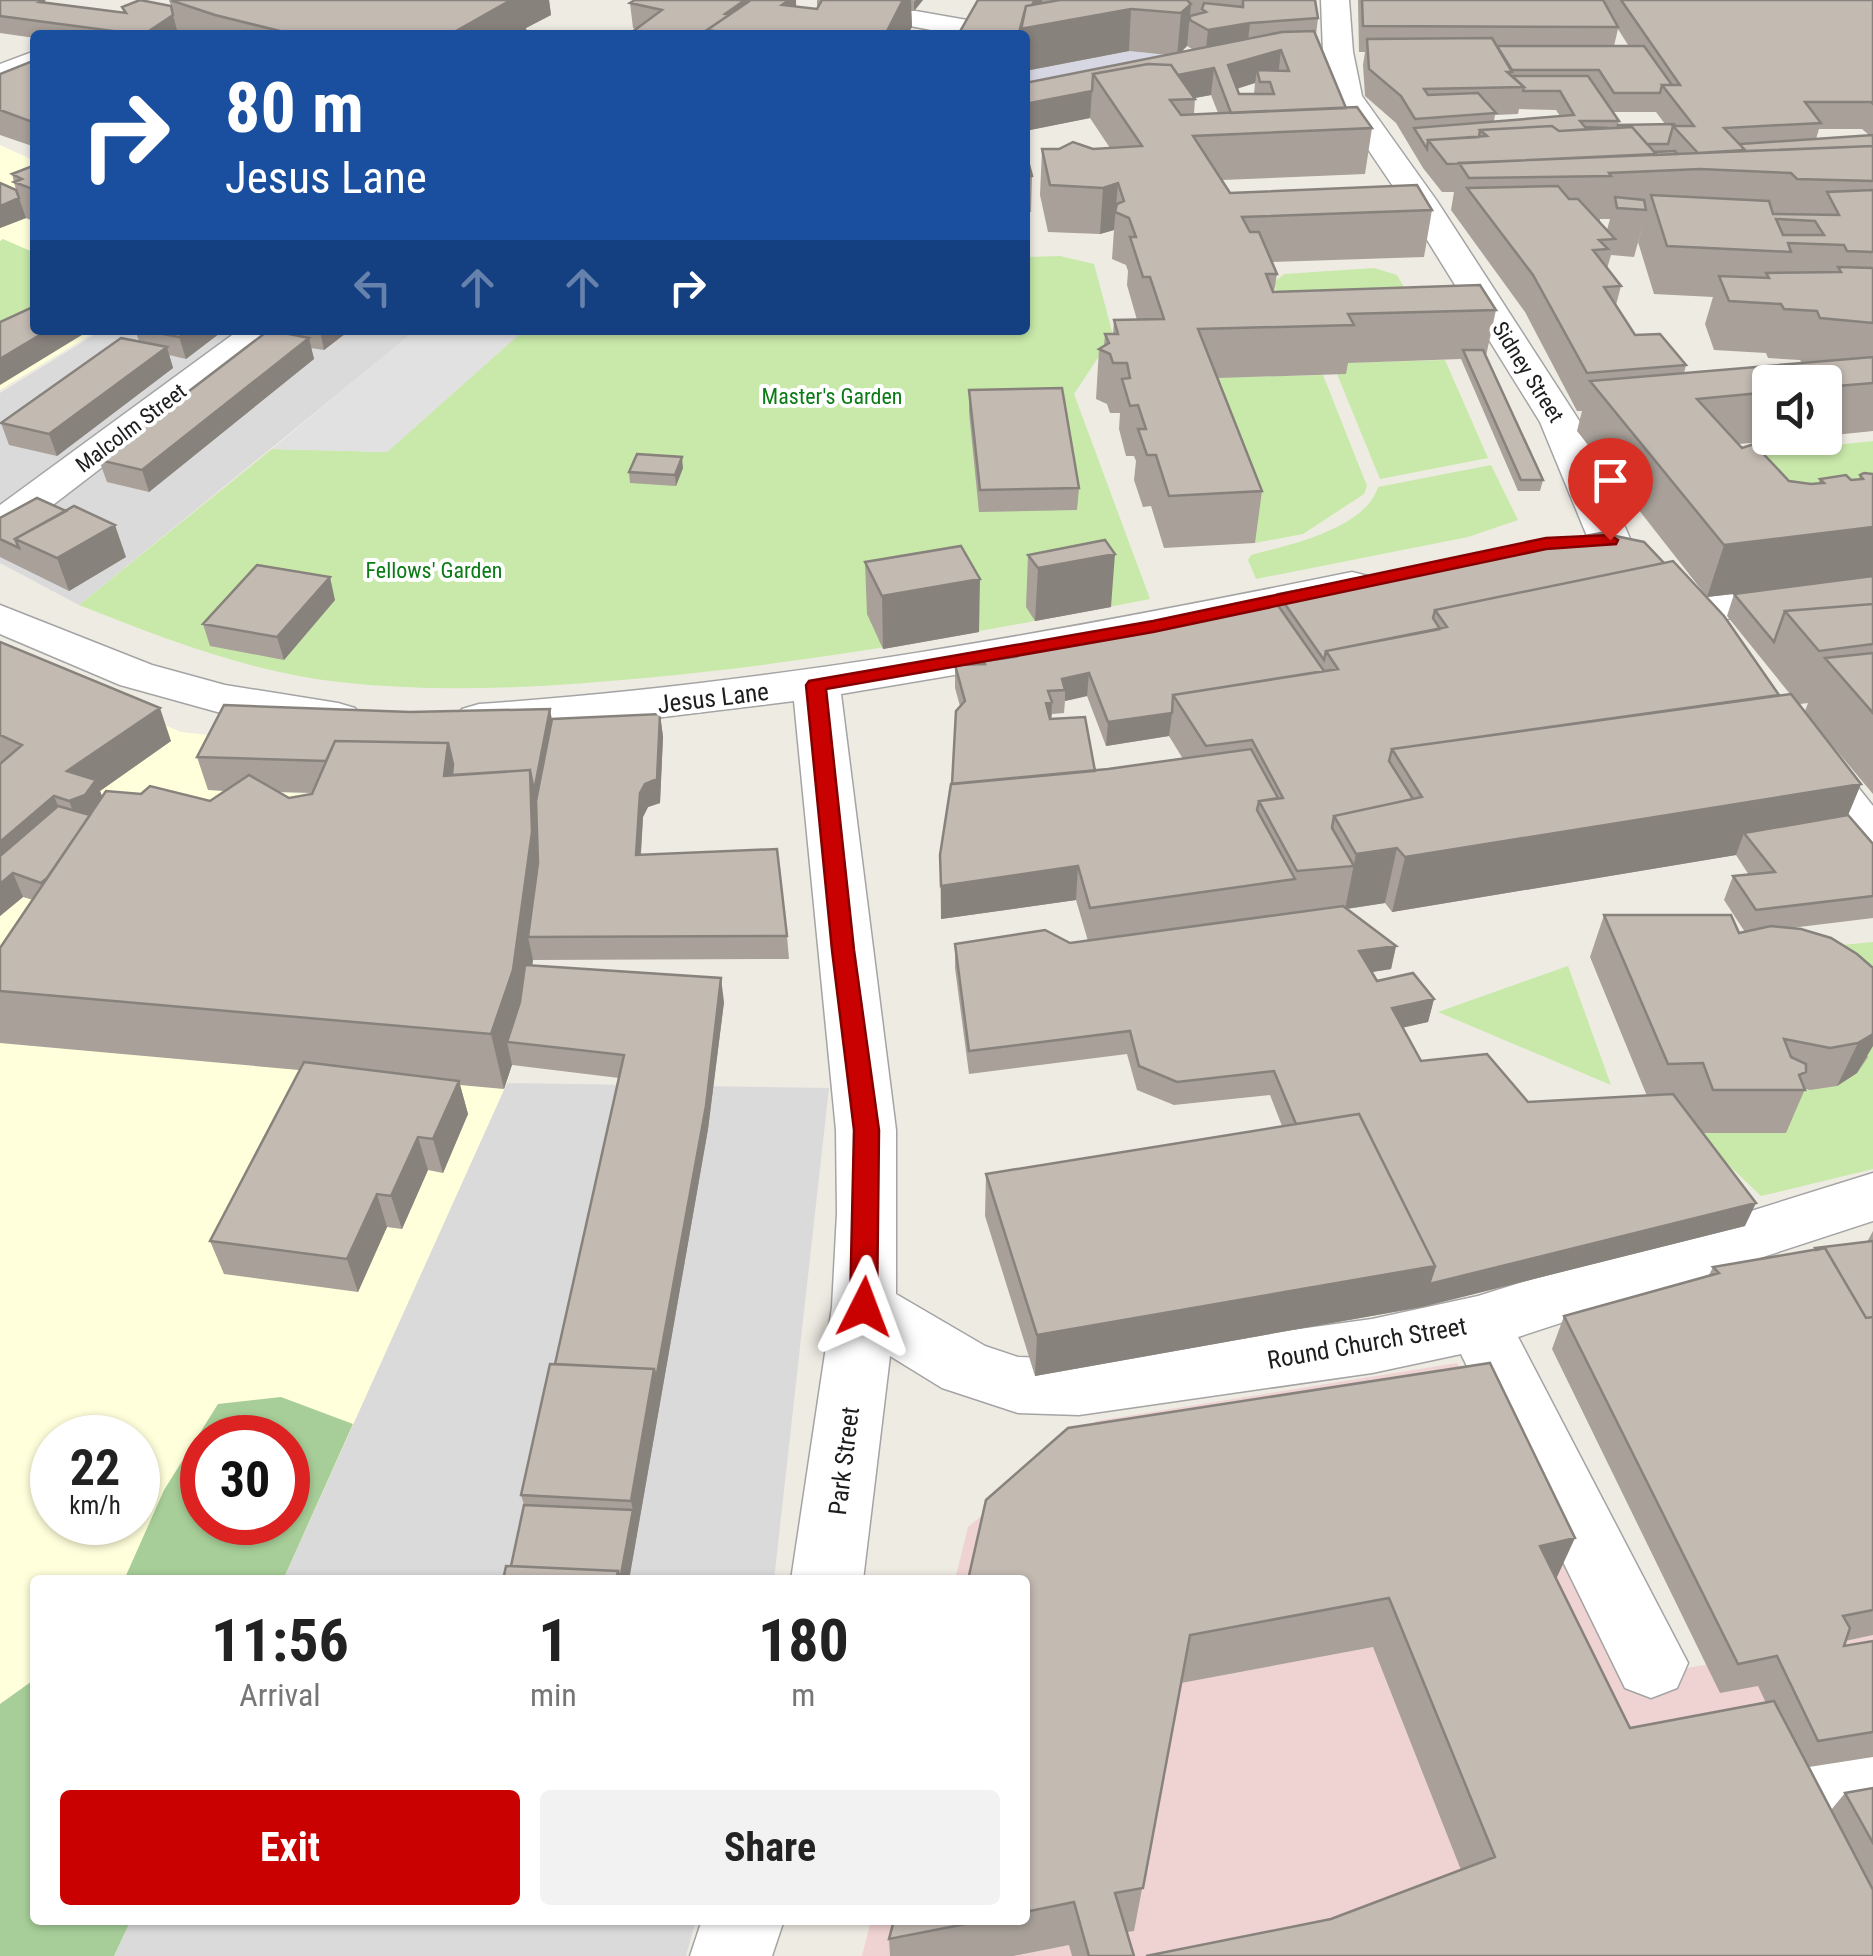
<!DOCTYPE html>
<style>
:root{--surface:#fff;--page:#f2f2f2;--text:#222;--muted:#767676;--accent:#ca0101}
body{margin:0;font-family:"Roboto Condensed",sans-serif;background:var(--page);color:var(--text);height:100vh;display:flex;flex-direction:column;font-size:38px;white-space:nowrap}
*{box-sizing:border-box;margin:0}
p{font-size:32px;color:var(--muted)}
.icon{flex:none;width:55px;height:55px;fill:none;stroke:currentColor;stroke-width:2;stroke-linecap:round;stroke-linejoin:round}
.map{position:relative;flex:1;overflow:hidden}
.sheet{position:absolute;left:30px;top:1575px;width:1000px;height:350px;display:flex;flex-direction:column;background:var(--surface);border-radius:10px;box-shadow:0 2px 8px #0004}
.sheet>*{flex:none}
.top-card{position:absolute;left:30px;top:30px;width:1000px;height:305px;border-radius:10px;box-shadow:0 2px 8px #0004;background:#1a4fa0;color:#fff;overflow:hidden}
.controls{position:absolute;left:1752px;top:365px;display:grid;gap:20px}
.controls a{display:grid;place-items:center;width:90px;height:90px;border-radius:10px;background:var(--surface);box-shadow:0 2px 8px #0004;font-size:50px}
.speed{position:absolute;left:30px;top:1415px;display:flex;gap:20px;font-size:50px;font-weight:700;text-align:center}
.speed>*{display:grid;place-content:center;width:130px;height:130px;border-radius:50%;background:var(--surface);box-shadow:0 2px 8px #0004;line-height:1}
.speed small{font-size:25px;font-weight:400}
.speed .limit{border:15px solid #d22;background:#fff;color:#111}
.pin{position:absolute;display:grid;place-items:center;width:85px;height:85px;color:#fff;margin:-102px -42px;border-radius:50% 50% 50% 0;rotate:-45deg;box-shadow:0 0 10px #0007}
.pin .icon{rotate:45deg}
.me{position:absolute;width:110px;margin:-55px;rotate:3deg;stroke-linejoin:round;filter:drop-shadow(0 0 8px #0008)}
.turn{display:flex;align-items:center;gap:35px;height:210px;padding:0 30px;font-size:45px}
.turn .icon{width:130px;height:130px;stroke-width:2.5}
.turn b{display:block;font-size:70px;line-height:85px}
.lanes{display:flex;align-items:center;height:95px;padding:0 30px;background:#0003;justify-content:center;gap:50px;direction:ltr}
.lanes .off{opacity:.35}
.eta{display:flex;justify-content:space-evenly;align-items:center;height:170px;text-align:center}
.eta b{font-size:60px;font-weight:700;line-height:70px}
.button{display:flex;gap:20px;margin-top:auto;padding:20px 30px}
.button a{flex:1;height:115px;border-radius:10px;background:var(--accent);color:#fff;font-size:40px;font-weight:700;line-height:115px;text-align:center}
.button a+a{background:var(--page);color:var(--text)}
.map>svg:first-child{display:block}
.residential{fill:#dbdada}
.commercial{fill:#efd3d2}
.education{fill:#ffffdb;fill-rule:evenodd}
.grass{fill:#c8e9a9}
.forest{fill:#a7ce98;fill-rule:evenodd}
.parking{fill:#e1e1e1}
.plaza{fill:#d7d7e4}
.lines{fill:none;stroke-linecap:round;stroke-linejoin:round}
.minor-casing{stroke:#a4a4a4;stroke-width:3}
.minor{fill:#fff;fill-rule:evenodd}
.wall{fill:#a8a099;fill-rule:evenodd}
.shaded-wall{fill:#88827d}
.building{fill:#c3bab2;stroke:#88827d;stroke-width:2.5;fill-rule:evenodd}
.route{fill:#ca0101;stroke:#830101;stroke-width:2.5}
.labels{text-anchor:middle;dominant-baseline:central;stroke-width:8;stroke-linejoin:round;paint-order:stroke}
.far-street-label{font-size:22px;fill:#1d1d1d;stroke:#fff}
.far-park-label{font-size:22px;fill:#0c7b15;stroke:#fff}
.street-label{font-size:25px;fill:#1d1d1d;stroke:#fff}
</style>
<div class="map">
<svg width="1873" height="1956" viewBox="0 0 1873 1956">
<rect width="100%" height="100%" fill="#eeebe3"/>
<path class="residential" d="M102,330H416L79,605L0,563V393Z
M507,1083L829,1088L774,1580H283Z
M131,1920H696L686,1956H114Z"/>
<path class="commercial" d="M1457,1363L1627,1679L1873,1634V1956H862L871,1920H1025V1580H955L968,1527L1096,1421Z"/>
<path class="education" d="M0,145L35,161V330H98L0,390Z
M0,654L181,732L234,738L209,790L393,797L543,887L525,1025L507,1083L283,1580H35V1920H131L114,1956H0ZM52,1438H138V1522H52ZM202,1438H288V1522H202Z"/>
<path class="grass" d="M3,239L35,253V322L0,339V241Z
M1060,256L1094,264L1113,335L1074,394L1150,599C986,631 823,661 656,677C551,687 445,694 339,682C248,672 163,638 79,605L272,449L387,452L524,330H1025V257Z
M1374,268L1397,275L1418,312L1287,314L1273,283L1284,274Z
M1445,360L1488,458L1380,479L1337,374H1345L1340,363Z
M1323,375L1367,486L1364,494L1303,534L1255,543L1194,378Z
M1873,441V489L1766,503L1720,457Z
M1491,465L1518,520L1468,537L1256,579L1248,560L1251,555C1289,545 1365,529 1378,487Z
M1873,942V1169L1761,1196L1695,1133H1785L1779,1087L1810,1090L1714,957Z
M1568,966L1611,1085L1438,1012Z"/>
<path class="forest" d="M281,1397L353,1424L283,1580H124L164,1490L218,1404ZM202,1438H288V1522H202Z
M35,1679V1920H131L114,1956H0V1704Z"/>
<path class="parking" d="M415,330H524L387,452L272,449Z"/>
<path class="plaza" d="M1129,51L1177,56L1025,102V71Z"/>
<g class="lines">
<g class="minor-casing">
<path id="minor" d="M1321,0H1349L1353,52L1362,96L1437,201L1580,422L1631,541L1625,550L1610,554L1595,550L1589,541L1540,422L1403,201L1332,96L1323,52Z
M910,10L967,20L971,26L967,32L957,35L900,24L896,18L900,12Z
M35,51V70L0,83V64Z
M239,330H281L15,534L0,538V505Z
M1352,572L1368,576L1374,585L1368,594L1026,663L841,694L896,1130V1294L985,1346L1018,1357L1079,1359L1372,1319L1478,1296L1873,1173V1221L1518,1337L1688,1663L1677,1688L1651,1698L1625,1688L1461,1354L1372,1373L1079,1415L1018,1413L942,1388L890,1356L863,1580H791L832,1307L837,1213L836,1130L794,701L589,726L479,734L462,729L455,719L462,709L479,704C774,684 1063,631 1352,572Z
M1873,574V600L1695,623L1679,619L1673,610L1679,601L1695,597Z
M0,605L152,665L225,685L338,703L355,708L362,718L355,728L338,733L221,713L120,685L0,634Z
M1805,738L1822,742L1873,806V858L1855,853L1781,753L1788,742Z
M1873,1752V1830L1782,1845L1754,1834L1743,1806L1754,1778L1782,1767Z
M702,1920H784L772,1956H690Z"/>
</g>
<use href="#minor" class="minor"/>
</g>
<path class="wall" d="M0,0L48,3L124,13L122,7L171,6L169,0H549L551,15L526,28L527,35H182L181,31L175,35H35V38L0,33Z
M635,0H796V6L817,9V0H923L914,11H911L912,27L907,35H628L636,29L633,28L630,3Z
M978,0H1315L1318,18L1316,35L1346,108L1372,128L1365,174L1222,180L1230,193L1432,210L1424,257L1272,262L1277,274L1274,292L1496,310L1486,356L1543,480L1540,491H1518L1461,359L1348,363L1346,374L1218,378L1262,491L1255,543L1164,548L1151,506L1143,507L1134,480L1136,461L1134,456H1126L1119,429L1120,413H1110L1107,404L1096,399L1099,349L1104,346L1105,334H1113L1114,320H1137L1127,285L1128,271L1126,265L1112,259L1114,230L1100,234L1048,232L1040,195L1042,149L1110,148L1090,118L1025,131V83L1168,55L1129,51L1025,71V35ZM1187,46L1194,50L1181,52ZM1255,83L1254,94H1239L1237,89ZM1211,95L1218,113L1194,114L1195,98Z
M1358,0H1873V431L1825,436V382H1770V438H1809L1739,444L1789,481L1811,484H1818L1820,479H1859L1860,475L1873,474V794L1816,726L1861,784L1848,815L1873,844V918L1791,928L1868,1057L1857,1073L1837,1086L1810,1090L1805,1089L1786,1133H1702L1745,1226L1422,1307L1035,1376L985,1216L986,1174L1282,1126L1270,1095L1174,1105L1137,1090L1127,1054L969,1074L955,968V944L1070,943L1088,941L1076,900L941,919L940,855L952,784L960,706L955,688V665L984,664V661L1011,658V654L1277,604L1278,594L1664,563L1707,597L1577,431L1582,411H1577L1525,312L1451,210L1454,192H1442L1423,168L1396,123L1365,96L1363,65L1365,52H1359ZM1618,29L1628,45V46H1614ZM1519,109L1556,110L1560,116L1494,121L1495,115L1518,114ZM1613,112H1656L1665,124L1618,125L1619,121ZM1819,129H1862L1869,135L1816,139ZM1645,217L1638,242L1654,294L1713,297L1705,324L1714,350L1766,353L1768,358L1800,360L1802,363L1684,373L1686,365L1635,335L1616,305L1621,286L1607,269L1611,255L1634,257ZM1600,219H1610L1607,230L1600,222ZM1734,594L1727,616L1790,694L1779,695L1707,597ZM1087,696L1106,746L1169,736L1183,759L1095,771L1051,719L1052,714L1064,713L1065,701ZM1808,703L1805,711L1800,704ZM1736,855L1749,875L1733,876L1724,900L1745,932L1739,933L1604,915L1590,957L1647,1096L1528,1102L1421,1061L1402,1028L1428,1022L1434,999L1377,981L1371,972L1391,969L1396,946L1347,909L1385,903L1392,912Z
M35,60V147L0,135V74Z
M1025,150L1032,176L1031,212H1025Z
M35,165V222L26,218L0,228L16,190L12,174Z
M135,330H224L186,359L169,355L173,368L57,456L9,445L1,423L139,341Z
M282,330H350L324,350L311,348L314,359L149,492L107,482L99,460L283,333Z
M969,390L1079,488L1077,510L979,512L969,412Z
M683,468L676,486L630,483L629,472Z
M0,518L126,557L69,591L0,557Z
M1028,555L1111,607L1035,621L1026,607Z
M865,562L979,632L883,649L867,614Z
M335,600L284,660L210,646L203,624Z
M0,642L171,741L100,791L102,796L210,801L225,791L208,790L197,757L552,719L660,714L663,737L660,803L648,807L643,817L641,855L787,936L789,959L533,960L532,965L724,1002L708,1129L629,1580H503L511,1566L524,1505L521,1495L555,1364L619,1078L512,1065L504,1089L460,1085L468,1114L443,1173L428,1170L402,1229L387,1227L358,1292L224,1274L210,1241L299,1070L0,1043V948L33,900L23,897L0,916L2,763L0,762ZM279,792L312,793L289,798Z
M1873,1231V1635L1845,1641L1844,1646L1873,1641V1757L1809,1767L1831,1810L1845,1793L1873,1788V1890L1331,1919L1461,1870L1373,1647L1181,1683L1134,1931L1127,1932L1134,1956H1072L1069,1945L1013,1956H890L889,1939L894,1920H1025V1580L1556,1579L1630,1728L1766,1703L1758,1686L1720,1693L1552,1349L1564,1316L1709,1275L1713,1267L1814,1250L1815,1248L1867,1242Z"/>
<path class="shaded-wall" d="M510,0H549L551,15L526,28L527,35H449Z
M745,0H763L747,25L725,14Z
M789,0H796L797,35L782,5Z
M903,0H911L912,27L907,35H885Z
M916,0H923L914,11V2Z
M1035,0H1042L1041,13L1131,9L1129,51L1025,71V35H1020V29Z
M1188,0V7L1191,4L1187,46L1177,56L1181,13Z
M173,15L177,30L180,31L175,35H143Z
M1250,23L1247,49L1205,57L1208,30Z
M1281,50L1278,77L1257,70L1255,83L1225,92L1228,65Z
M1214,68L1211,95L1189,99L1103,89Z
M1092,91L1090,118L1025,131V104Z
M1118,183L1114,230L1100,234L1103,188Z
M19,198L26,218L0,228V206Z
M48,330H90L0,385V359Z
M190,330H224L186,359L179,337Z
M320,330H350L324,350Z
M309,338L314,359L149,492L142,470Z
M167,347L173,368L57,456L49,434Z
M682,457L683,468L676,486L675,475Z
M115,525L126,557L69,591L57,558Z
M1873,527V577L1707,597L1724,545Z
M1115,554L1111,607L1035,621L1038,568Z
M330,577L335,600L284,660L277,637Z
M980,579L979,632L883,649L882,596Z
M1089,673L1087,696L1065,701V690L1062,679Z
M1052,702L1051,725L1046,703Z
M160,708L171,741L100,791L109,814L82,834L69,801L67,771Z
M550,709L556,742L543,887L528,937L533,960L525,1025L507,1042L512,1065L504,1089L491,1034L530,770Z
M1172,713L1169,736L1106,746L1108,722Z
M660,714L663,737L660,803L648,807L643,817L639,878L636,855L640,793Z
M448,743L460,796L444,776Z
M1861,784L1838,839L1744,833L1736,855L1392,912L1405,857Z
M54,796L68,830L13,873L23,897L0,916V842Z
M1397,848L1385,903L1345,909L1356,854Z
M1078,866L1076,900L941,919V886Z
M1396,946L1391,969L1354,975L1359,951Z
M721,978L724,1002L708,1129L629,1580H620L633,1510L631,1501Z
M1434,999L1428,1022L1386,1031L1392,1008Z
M1873,1034V1046L1857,1073L1837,1086L1858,1043Z
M459,1081L468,1114L443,1173L433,1139Z
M418,1137L428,1170L402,1229L391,1196Z
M377,1194L387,1227L358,1292L347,1259Z
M1756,1203L1745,1226L1422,1307L1035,1376L1037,1335L1435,1266Z
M1575,1538L1552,1588L1540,1546Z"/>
<path class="building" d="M0,0H45L40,2L126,13L122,7L140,0L171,6L173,15L143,35L0,16Z
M175,0H511L449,35H296L215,15L173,1Z
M635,0H745L725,14L729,15L707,30L708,35H628L662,10L630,3Z
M751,0H789L782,5L817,9L822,0H903L885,35H739L707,30Z
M978,0H1035L1032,5L1026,6L1020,35H958Z
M1060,0H1187L1191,4L1181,13L1131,9L1020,29L1026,6Z
M1243,0H1315L1318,18L1250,23L1208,30L1190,20V16L1206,12L1202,9L1204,3L1243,7Z
M1362,0H1603L1618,27L1363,26Z
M1621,0H1873V104L1871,102H1805L1821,123L1724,128L1745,150L1698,153L1673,126H1694L1662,85H1680Z
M1314,31L1346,108L1231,113L1214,68L1178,75L1171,65L1148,64L1093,74L1092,91L1025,104V83L1282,32ZM1281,50L1289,71L1257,70L1260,82H1270L1274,94H1239L1228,65Z
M1492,38L1512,72H1507L1524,87L1424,89L1428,95L1478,93L1496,113L1415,119L1401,96L1369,69L1367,39Z
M1497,46H1644L1672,85H1662L1660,93H1614L1599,70H1512Z
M35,60V123L0,110V74Z
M1148,64L1171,65L1195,99L1170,100L1181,115L1357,107L1372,128L1193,136L1230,193L1417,185L1432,210L1242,217L1250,232H1259L1277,274H1266L1273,292L1480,285L1496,310L1348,314L1354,325L1198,329L1262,491L1169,496L1156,455H1147L1138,429H1146L1138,405L1130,406L1122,379L1130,378L1127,363H1113L1110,354L1099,349L1109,343L1105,334H1118L1114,320L1164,319L1150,277H1143L1130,237H1136L1129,218L1115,212L1117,204L1124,201L1118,183L1103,188L1050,185L1042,149H1059L1073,142L1093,149L1142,146L1093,74Z
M1512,76H1588L1619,121H1580L1585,127L1608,128L1559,131L1552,126L1480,130L1479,137L1428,140L1427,149L1414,128L1574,115L1560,91H1523L1524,87Z
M1674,124L1675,126H1673L1668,144H1647L1632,127L1618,128V125Z
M1552,126L1559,131L1632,127L1656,154L1447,164L1428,140L1487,136L1480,130Z
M1873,135V146L1745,151L1740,144Z
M1873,146V181L1797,179L1791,173L1700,169L1609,173L1611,176L1469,178L1459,163Z
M1025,150L1032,176L1025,177Z
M1675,151L1677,154L1656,155L1654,152Z
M35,165V190L14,182L22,179L12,174Z
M0,183L16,190L19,198L0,206Z
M1558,186L1569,199H1578L1615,239L1599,240L1608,249L1593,250L1621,286L1604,287L1635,335L1660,334L1686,365L1587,373L1533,275L1467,188Z
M1873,190V252L1847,251L1844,245L1788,243L1791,252L1667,246L1651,195L1769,201L1773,214L1839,215L1827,192ZM1776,219L1815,221L1824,235H1783Z
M1615,197L1644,200L1646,210L1617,208Z
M1838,267L1873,268V323L1820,318L1817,311L1784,309L1781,304L1729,301L1719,276L1769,278L1766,273L1841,272Z
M35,306V330H48L0,359V322Z
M142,330H190L179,337Z
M269,330L309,338L142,470L99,460Z
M121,338L167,347L49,434L1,423Z
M1463,350H1483L1543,480H1521Z
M1873,357V383L1825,387V382H1770V392L1697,399L1742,448L1754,444L1789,481L1811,484L1824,483L1820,479L1846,475L1851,480L1863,479L1860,475L1864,473L1873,474V527L1724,545L1590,381Z
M1062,388L1079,488L980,490L969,390Z
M637,454L682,457L675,475L629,472Z
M37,498L66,511L15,539L19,548L0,539V518Z
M74,506L115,525L57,558L15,539Z
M1601,533L1644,542L1664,563L1435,610L1433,618L1440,629L1326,651L1324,660L1278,594Z
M1105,540L1115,554L1038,568L1028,555Z
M961,546L980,579L882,596L865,562Z
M1673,561L1724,616L1779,695L1392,749L1389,761L1413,799L1334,816L1332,828L1354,866L1297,871L1259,801L1283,798L1252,740L1206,746L1173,695L1338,669L1326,651L1447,627L1435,610Z
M257,565L330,577L277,637L203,624Z
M1873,576V604L1785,611L1774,642L1734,594Z
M1277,604L1324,671L1173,695L1172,713L1108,722L1089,673L1062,679L1065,690L1048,691L1052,702L1046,703L1050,719L1085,717L1095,771L952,784L956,711L965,701L955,665L985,664L984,661L1015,657L1011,654Z
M1873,604V644L1819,651L1785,611Z
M0,642L160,708L67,771L96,780L85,795L69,801L54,796L0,842V764L22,745L0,735Z
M1873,653V713L1825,658Z
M1791,694L1861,784L1405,857L1397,848L1356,854L1334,816L1422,797L1392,749Z
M224,705L410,712L550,709L534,791L530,770L452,775L453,764L448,743L335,741L326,761L197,757Z
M660,714L657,779L645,784L640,793L636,855L777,849L787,936L528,937L538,863L536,801L552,719Z
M335,741L448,743L444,776L530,770L532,832L513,970L491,1034L0,991V948L106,791L141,794L150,786L210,801L249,775L289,798L312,794Z
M1251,749L1278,798L1259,801L1257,810L1295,879L1090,908L1078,866L941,886L940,855L951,784L1108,769Z
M58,806L90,815L47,878L41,883L13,873L0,884V856Z
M1848,815L1873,844V896L1756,910L1733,876L1775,872L1744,833Z
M1343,906L1396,946L1359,951L1377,981L1413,973L1434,999L1392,1008L1421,1061L1487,1054L1528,1102L1673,1094L1756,1203L1429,1284L1435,1266L1359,1114L1296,1124L1274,1071L1177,1082L1139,1066L1130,1031L969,1051L955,944L1045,930L1070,943Z
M1604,915H1731L1739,933L1771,926L1801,929L1831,938L1857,954L1873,968V1034L1858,1043L1830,1048L1784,1039L1791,1057L1806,1064V1072L1799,1075L1805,1090H1713L1703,1063L1668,1064Z
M525,965L721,978L706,1106L656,1379L654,1369L555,1364L624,1055L507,1042L520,1002Z
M304,1062L459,1081L433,1139L418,1137L391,1196L377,1194L347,1259L210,1241Z
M1359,1114L1435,1266L1037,1335L986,1174Z
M1873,1241V1317L1866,1318L1825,1248L1816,1250L1815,1248Z
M1825,1248L1866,1318L1873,1317V1610L1843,1616L1850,1628L1844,1646L1873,1641V1732L1818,1741L1777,1656L1738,1664L1564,1316L1719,1273L1713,1267Z
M1490,1363L1575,1538L1540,1546L1630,1728L1774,1701L1873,1890V1956H1146L1331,1919L1495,1857L1389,1598L1190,1635L1143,1888L1115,1893L1134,1956H1089L1074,1902L1025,1912V1580H968L986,1500L1068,1428Z
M550,1364L654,1369L631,1501L521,1495Z
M524,1505L633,1510L620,1580L618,1571L511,1566Z
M506,1566L618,1571L616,1580H503Z
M1873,1788V1843L1845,1793Z
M894,1920H986L889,1939Z"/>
<path class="route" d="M1610,535L1618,540L1616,544L1546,549L1153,632L826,689L854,950L879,1130L877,1307L873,1314L864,1318L854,1314L850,1307L854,1130L832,950L806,685L809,681L1153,621L1546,538Z"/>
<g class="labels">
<g class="far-street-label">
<text transform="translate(1528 372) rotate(58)">Sidney Street</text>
<text transform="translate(131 428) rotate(-37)">Malcolm Street</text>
</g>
<g class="far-park-label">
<text x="832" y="396">Master's Garden</text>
<text x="434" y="570">Fellows' Garden</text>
</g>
<g class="street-label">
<text transform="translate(713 698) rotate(-7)">Jesus Lane</text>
<text transform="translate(1367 1343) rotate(-10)">Round Church Street</text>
<text transform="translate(844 1461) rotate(-83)">Park Street</text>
</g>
</g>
</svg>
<div class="controls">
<a><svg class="icon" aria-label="sound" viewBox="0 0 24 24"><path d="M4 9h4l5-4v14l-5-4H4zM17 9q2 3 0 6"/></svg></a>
</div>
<div class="speed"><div>22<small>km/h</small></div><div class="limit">30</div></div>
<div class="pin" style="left:1610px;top:540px;background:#d93025"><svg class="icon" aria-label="arrive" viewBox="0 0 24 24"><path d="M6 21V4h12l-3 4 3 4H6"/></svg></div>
<svg class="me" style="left:864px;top:1307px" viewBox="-20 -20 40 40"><path d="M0-17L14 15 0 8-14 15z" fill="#ca0101" stroke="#fff" stroke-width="4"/></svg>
<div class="top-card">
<div class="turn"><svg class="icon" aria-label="right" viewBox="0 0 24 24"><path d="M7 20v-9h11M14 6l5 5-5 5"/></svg><div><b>80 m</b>Jesus Lane</div></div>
<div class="lanes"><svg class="icon off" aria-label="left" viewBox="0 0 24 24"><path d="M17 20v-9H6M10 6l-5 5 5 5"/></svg><svg class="icon off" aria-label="ahead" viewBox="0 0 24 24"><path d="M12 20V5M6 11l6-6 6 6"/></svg><svg class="icon off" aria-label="ahead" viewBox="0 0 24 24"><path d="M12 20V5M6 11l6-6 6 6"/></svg><svg class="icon" aria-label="right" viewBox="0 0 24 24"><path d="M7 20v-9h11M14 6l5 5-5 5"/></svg></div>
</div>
<section class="sheet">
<div class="eta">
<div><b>11:56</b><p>Arrival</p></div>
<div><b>1</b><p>min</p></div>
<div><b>180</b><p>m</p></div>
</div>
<div class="button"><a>Exit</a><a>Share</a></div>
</section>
</div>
